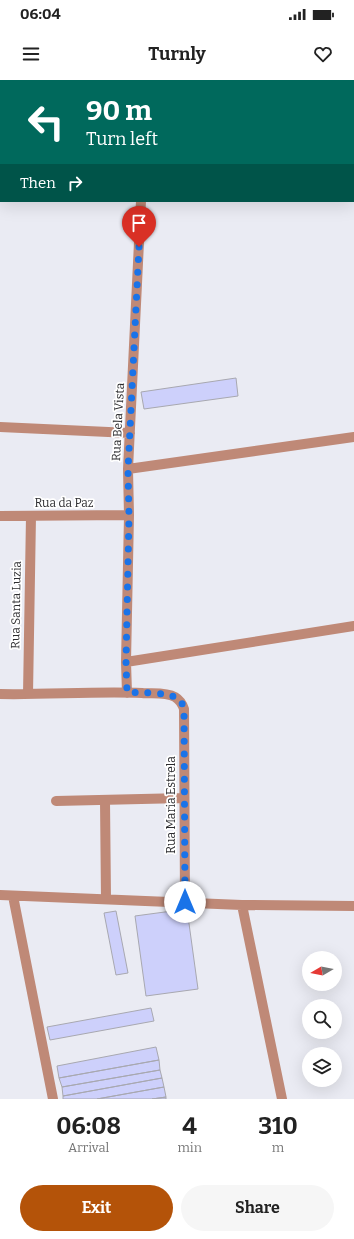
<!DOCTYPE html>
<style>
:root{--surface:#fff;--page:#f6f6f6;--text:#222;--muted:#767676;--accent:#b45309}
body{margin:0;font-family:Bitter,serif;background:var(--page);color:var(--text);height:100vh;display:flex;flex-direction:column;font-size:15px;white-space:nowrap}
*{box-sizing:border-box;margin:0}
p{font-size:13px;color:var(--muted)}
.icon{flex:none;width:22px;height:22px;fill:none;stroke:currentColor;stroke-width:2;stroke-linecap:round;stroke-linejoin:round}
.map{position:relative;height:1019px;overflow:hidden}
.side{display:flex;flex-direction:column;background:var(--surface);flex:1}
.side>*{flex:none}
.banner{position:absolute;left:0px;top:0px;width:354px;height:122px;box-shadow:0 4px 16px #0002;background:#00695c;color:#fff;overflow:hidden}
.needle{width:26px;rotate:260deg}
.fabs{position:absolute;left:302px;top:871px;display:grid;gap:8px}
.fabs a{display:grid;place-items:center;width:40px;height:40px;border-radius:50%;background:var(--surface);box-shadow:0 4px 16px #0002;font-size:20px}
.pin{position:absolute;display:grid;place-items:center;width:34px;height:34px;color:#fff;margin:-41px -17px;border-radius:50% 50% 50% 0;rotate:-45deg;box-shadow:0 0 4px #0007}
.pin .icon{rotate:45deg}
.me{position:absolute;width:44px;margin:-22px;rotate:0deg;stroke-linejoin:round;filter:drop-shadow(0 0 3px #0008)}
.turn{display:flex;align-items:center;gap:14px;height:84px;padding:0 20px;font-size:18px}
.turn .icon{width:52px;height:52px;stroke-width:2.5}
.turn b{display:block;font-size:28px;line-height:34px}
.then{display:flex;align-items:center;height:38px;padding:0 20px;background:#0003;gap:8px;font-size:15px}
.eta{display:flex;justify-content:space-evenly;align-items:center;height:68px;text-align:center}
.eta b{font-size:24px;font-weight:700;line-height:28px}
.primary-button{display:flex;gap:8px;margin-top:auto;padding:8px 20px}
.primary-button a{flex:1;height:46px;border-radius:24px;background:var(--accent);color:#fff;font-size:16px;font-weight:700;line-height:46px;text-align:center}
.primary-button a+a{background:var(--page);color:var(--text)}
.status{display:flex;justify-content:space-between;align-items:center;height:28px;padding:0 20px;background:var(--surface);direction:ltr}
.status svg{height:11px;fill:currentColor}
header{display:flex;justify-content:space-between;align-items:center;height:52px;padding:0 20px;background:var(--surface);font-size:18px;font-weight:700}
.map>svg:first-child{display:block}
.building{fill:#cdd0fb;stroke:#a8a8b0}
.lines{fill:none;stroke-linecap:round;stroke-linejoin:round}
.minor{stroke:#bf8977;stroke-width:10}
.route{stroke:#1a73e8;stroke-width:7;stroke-dasharray:0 12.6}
.labels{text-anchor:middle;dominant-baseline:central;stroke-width:3.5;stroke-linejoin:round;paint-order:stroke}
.street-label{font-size:12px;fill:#2b2b2e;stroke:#fff}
</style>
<div class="status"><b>06:04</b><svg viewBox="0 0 49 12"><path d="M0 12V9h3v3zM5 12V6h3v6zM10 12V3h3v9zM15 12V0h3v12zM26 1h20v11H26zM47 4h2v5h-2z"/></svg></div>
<header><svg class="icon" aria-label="menu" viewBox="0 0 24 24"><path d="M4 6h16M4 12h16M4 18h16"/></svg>Turnly<svg class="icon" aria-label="heart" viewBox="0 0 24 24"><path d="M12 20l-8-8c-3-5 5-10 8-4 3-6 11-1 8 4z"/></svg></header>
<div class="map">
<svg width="354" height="1019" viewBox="0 0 354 1019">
<rect width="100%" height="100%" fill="#eaebf3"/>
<path class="building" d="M236,298L238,316L144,329L141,312Z
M187,829L198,909L146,916L135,836Z
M116,831L128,893L116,895L104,833Z
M151,928L154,941L50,960L47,947Z
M156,967L159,980L59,998L57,986Z
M159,980L160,990L62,1007L59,998Z
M160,990L162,998L63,1016L62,1007Z
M162,998L164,1007L97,1019H63V1016Z
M164,1007L166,1017L152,1019H97Z
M166,1017V1019H152Z"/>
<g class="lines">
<path class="minor" d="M348,0V1
M146,1V0
M353,33L354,40
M0,347L130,353
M128,389L354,357
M0,436L129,435
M126,582L354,546
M127,613L126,582L129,435L128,389L141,121
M0,614C47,615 94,611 142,613C152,614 166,612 175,617C180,620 182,623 184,629L185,822
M28,614L31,436
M56,721L184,718
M105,721L106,819
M0,815L242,825L354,826
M13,816L53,1019
M242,825L282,1019"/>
</g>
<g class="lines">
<path class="route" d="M139,167L128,390L129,436L126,582L127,612C139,613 164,612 175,617C180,619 182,623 184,628L185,822"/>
</g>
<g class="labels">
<g class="street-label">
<text transform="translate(118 342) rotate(-87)">Rua Bela Vista</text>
<text x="64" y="423">Rua da Paz</text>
<text transform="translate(16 525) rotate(-89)">Rua Santa Luzia</text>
<text transform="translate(171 725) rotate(-90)">Rua Maria Estrela</text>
</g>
</g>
</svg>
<div class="fabs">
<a><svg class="needle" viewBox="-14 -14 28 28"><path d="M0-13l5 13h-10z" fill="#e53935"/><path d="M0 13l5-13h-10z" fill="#767676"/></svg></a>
<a><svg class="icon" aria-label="search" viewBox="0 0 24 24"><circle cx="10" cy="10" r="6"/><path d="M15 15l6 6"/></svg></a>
<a><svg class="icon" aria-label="layers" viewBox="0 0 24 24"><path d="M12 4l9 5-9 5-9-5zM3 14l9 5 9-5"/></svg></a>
</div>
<div class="pin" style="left:139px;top:167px;background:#d93025"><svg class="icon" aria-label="arrive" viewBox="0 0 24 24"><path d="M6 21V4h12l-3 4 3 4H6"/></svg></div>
<svg class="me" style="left:185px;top:822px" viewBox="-20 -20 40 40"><circle r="19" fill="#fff"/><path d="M0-13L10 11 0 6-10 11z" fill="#1a73e8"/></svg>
<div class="banner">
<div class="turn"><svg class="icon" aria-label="left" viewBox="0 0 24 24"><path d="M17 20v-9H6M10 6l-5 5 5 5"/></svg><div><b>90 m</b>Turn left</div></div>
<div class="then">Then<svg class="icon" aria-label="right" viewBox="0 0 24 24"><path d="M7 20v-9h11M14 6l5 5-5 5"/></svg></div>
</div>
</div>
<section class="side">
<div class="eta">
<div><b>06:08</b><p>Arrival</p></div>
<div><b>4</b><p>min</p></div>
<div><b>310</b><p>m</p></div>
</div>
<div class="primary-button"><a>Exit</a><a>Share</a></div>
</section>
